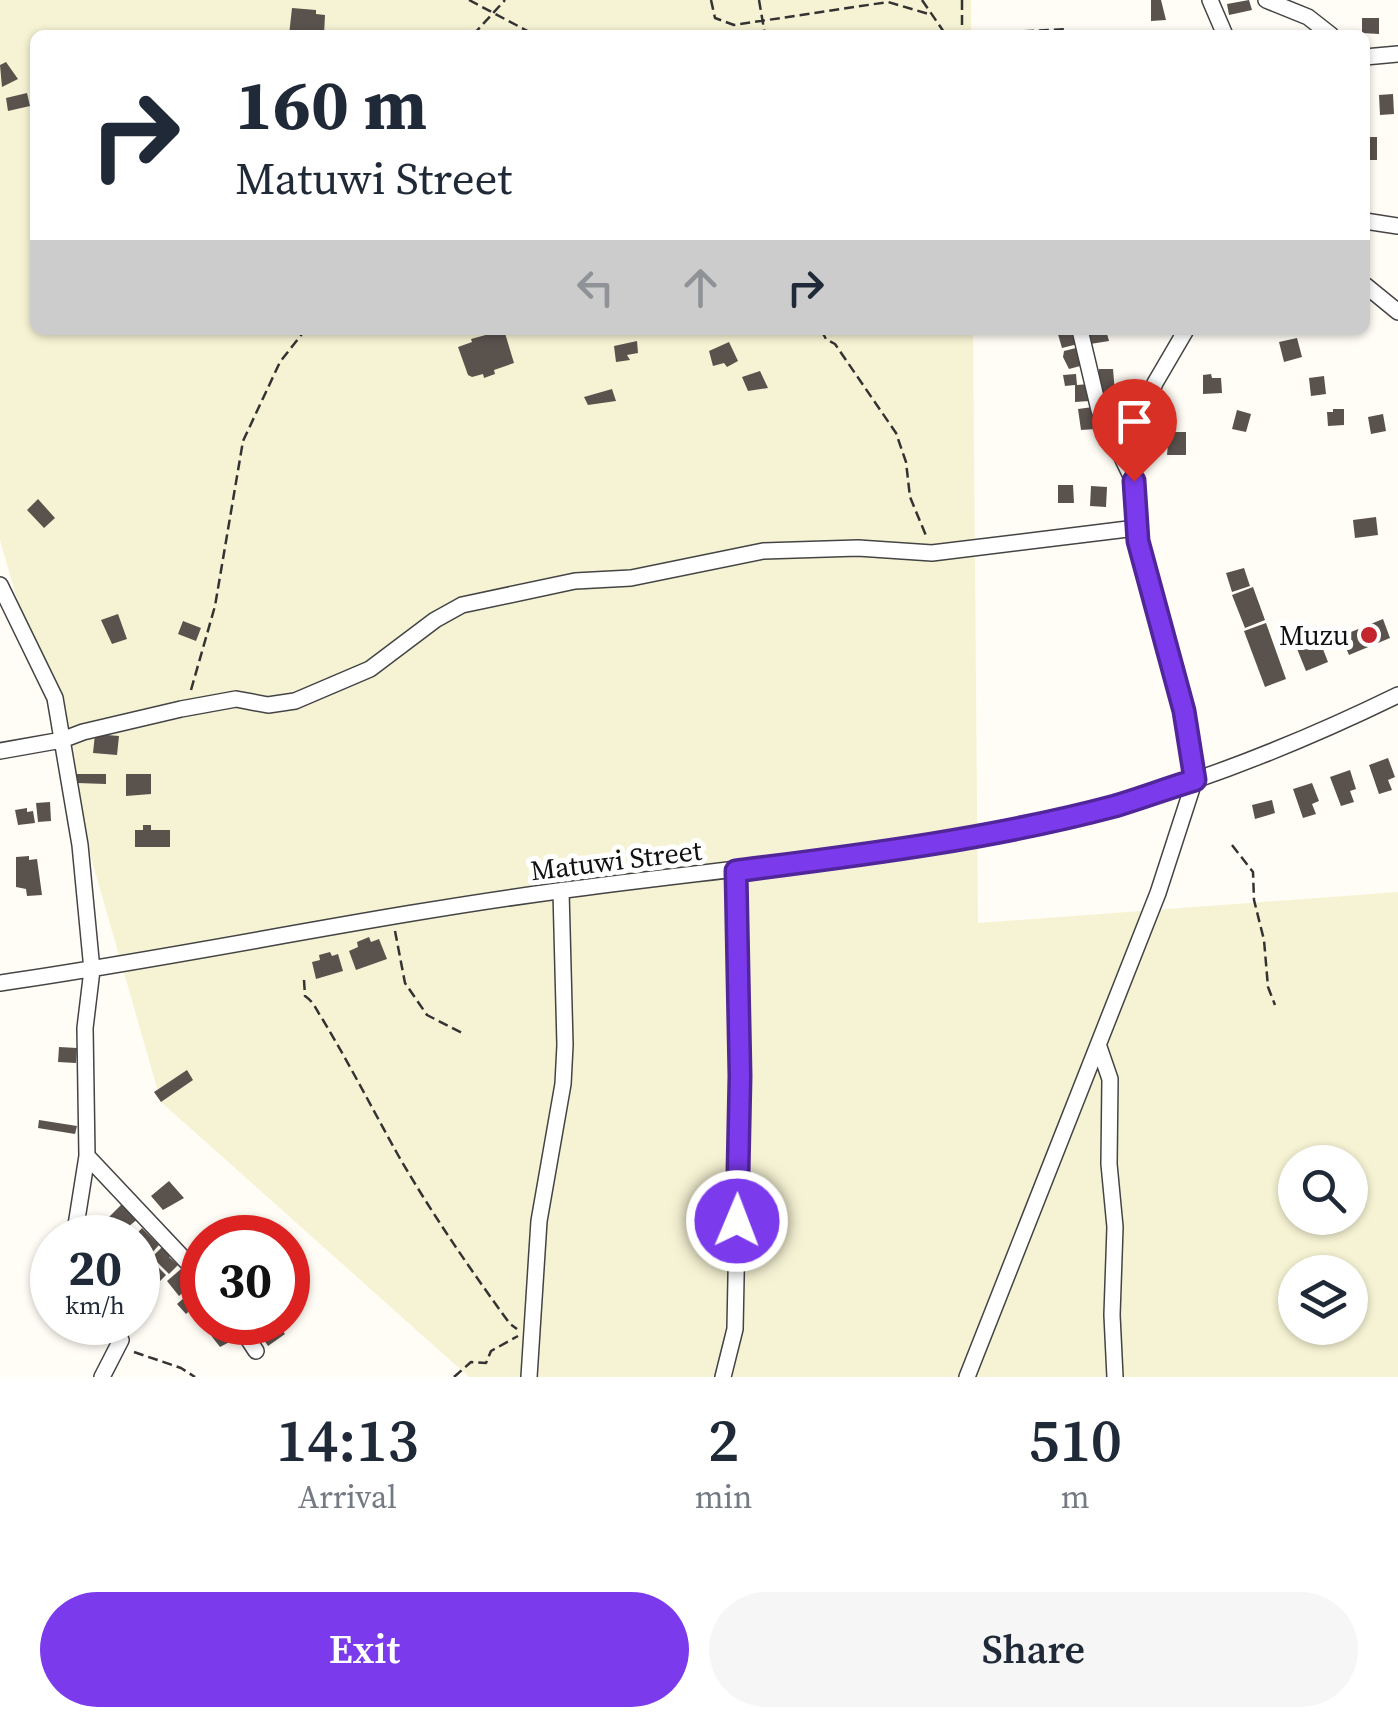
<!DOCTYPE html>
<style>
:root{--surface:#fff;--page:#f6f6f7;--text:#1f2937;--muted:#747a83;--accent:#7c3aed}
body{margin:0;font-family:"Source Serif 4",serif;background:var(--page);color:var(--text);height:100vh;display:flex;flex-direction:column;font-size:38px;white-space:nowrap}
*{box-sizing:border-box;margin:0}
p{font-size:32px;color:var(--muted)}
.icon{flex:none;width:55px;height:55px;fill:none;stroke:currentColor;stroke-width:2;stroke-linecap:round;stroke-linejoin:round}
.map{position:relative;height:1377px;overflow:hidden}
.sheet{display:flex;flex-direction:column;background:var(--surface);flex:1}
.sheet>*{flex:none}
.hud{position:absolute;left:30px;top:30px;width:1340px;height:305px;border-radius:15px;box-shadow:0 2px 8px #0004;background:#fff;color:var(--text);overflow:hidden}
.controls{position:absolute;left:1278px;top:1145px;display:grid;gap:20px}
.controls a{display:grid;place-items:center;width:90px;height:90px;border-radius:50%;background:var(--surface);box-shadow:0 2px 8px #0004;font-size:50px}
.speed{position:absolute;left:30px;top:1215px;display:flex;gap:20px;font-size:50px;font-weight:700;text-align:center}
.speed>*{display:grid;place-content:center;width:130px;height:130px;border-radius:50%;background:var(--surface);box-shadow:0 2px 8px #0004;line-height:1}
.speed small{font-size:25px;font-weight:400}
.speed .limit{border:15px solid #d22;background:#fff;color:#111}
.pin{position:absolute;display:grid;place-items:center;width:85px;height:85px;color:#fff;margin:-102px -42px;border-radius:50% 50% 50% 0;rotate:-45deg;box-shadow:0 0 10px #0007}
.pin .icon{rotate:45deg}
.me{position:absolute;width:110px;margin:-55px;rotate:1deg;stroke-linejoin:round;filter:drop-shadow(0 0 8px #0008)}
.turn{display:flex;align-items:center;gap:35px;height:210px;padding:0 40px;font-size:45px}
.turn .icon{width:130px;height:130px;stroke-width:2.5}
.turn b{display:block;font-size:70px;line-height:85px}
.lanes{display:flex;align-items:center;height:95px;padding:0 40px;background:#0003;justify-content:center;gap:50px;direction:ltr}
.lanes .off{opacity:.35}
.eta{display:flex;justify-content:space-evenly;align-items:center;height:170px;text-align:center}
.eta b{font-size:60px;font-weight:600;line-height:70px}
.primary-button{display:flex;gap:20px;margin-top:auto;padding:20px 40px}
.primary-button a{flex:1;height:115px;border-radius:60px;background:var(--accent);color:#fff;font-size:40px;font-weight:600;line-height:115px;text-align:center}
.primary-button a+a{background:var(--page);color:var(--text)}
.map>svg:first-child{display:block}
.farmland{fill:#f6f3d4;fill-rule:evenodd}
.building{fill:#5a524d}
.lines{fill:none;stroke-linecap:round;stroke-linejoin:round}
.minor-casing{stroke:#444;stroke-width:18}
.path{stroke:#333;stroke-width:2.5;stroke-dasharray:10 5;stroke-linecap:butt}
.minor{stroke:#fff;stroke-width:15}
.route-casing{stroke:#51269a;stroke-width:25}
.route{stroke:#7c3aed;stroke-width:18}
.poi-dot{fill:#c4262e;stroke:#fff;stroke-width:4}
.labels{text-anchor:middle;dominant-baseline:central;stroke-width:10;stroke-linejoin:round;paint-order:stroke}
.poi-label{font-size:28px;fill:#111;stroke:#fff;text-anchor:end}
.street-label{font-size:28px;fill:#111;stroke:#fff}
</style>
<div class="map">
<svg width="1398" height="1377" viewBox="0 0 1398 1377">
<rect width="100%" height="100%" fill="#fffdf5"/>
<path class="farmland" d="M0,0H971V35H35V330H973L978,923L1398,892V1377H469L161,1102L0,540ZM1295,1162H1350V1218H1295ZM1295,1272H1350V1328H1295Z"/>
<path class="building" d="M1151,0H1161L1166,20L1151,21Z
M1249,0L1252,10L1229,15L1227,4Z
M292,8L316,10V14L325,15L324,35L302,32V35H289Z
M1362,18H1379V34L1362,33Z
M6,62L18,79L2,87L0,65Z
M27,93L30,106L8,111L6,98Z
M1393,94L1394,114L1380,115L1379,95Z
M1365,137H1377V160H1365Z
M504,330L514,363L494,370L495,374L484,378L483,374L472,377L468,375L458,347L472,342L471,339Z
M1074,330L1078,344L1062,348L1057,331Z
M1089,330H1106L1109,341L1090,344Z
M1297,338L1302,357L1284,362L1279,342Z
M637,341L638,353L627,355L630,360L616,362L614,346Z
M729,342L738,361L727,367L724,363L713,366L709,351Z
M1080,347L1084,365L1069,369L1063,357L1064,351Z
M1099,369H1113L1115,393L1099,392Z
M760,371L768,388L748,391L742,377Z
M1076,374L1077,385L1089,384V401L1075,402V385L1065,386L1063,375Z
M1211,374L1212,378H1221L1222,393L1203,394V375Z
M1324,376L1326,394L1311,396L1309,378Z
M612,389L616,401L588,405L584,397Z
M1093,407L1096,429L1081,430L1078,409Z
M1333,409H1344V425L1328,426L1327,412H1333Z
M1237,410L1251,414L1246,432L1232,429Z
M1383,414L1386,431L1371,434L1368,417Z
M1169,432H1186V455H1167Z
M1058,485H1073L1074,503H1058Z
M1091,486L1107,487L1106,507L1090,506Z
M38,499L55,518L44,528L27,510Z
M1376,517L1378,535L1355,538L1353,520Z
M1244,568L1250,586L1232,592L1226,573Z
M1253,587L1265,620L1245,628L1232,595Z
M118,614L127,639L112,644L101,620Z
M1383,619L1390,638L1349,655L1341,636Z
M183,621L201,628L196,641L178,634Z
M1266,623L1286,679L1265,687L1244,631Z
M1314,626L1328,662L1306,671L1291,634Z
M95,734L119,736L117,755L93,753Z
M1388,758L1395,777L1388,780L1392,790L1379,794L1369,765Z
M1350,770L1356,789L1350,791L1354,802L1341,806L1330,777Z
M77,774H106V784L77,783Z
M126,774H151V794L126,796Z
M1312,783L1319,801L1312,804L1316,814L1303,818L1293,789Z
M1272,800L1275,813L1255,819L1252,805Z
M50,802L51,821L38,822L36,803Z
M27,808V812L33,811L35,823L18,825L15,810Z
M143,825H151V830H170V847H135V830H143Z
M29,856V860L37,859L42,895L27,896L26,889L16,887V857Z
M369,937L371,942L379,939L387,959L356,970L349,951L358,947L357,942Z
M330,952L332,956L338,954L343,971L316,979L312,962L320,960L319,955Z
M59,1047L77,1048L76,1063L58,1062Z
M187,1070L193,1080L161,1102L154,1092Z
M39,1120L77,1126L75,1134L38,1128Z
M169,1181L184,1198L163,1210L151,1196Z
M125,1201L139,1218L117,1236L105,1221Z
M142,1228L159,1245L150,1255L138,1243V1238H133Z
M162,1247L174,1253L169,1257L178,1265L169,1274L152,1257Z
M150,1259L166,1275L154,1287L138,1270Z
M181,1269L194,1283L179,1296L167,1281Z
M192,1291L201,1300L186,1314L177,1304Z
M214,1322H228L237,1333L233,1336L235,1339L220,1347L206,1329Z
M252,1322H277L285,1334L268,1346Z"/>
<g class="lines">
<g class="minor-casing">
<path id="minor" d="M1210,0L1225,35
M1266,0L1308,17L1331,35
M1365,57L1398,54
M1365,221L1398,226
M1365,285L1398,312
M1080,330L1099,410L1131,476
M0,585L55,698L80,845L92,970L85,1028L87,1156L74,1238
M0,751L62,740L83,732L181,709L236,699L268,705L295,701L370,669L435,620L462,605L575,581L631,578L763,551L858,548L932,553L1136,528
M0,983C187,956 371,916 558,891C698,872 838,860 977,834C1024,826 1072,818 1117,805C1214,777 1308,739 1398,695
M1099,1047L1110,1079L1109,1164L1115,1227L1112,1315L1115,1377
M87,1156L202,1278
M237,1322L256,1351
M102,1377L121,1340L112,1322
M529,1377L539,1221L563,1084L565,1045L561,891
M723,1377L735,1329L740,1076L735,871
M967,1377L1158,893L1195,779L1185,711L1138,541L1133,500L1134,454L1142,417L1155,383L1186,330"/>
</g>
<path class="path" d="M469,0L535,35
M711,0L715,18L734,25L888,2L932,15
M759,0L765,35
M922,0L946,35
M962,0V33
M473,35L505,0
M949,35L1067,29
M821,330L826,339L835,344L896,433L906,462L910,497L927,538
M191,690L215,606L243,441L280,362L305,330
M1232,845L1253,872L1254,900L1264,940L1268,987L1275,1005
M395,931L405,983L427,1015L462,1033
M304,980L305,996C315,1003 316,1010 323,1020C350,1065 373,1110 398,1155C432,1214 470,1269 510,1324L517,1329
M134,1352L181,1368L195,1377
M454,1377L471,1362L486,1363L491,1351L518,1336"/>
<use href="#minor" class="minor"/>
</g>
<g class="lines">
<g class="route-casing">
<path id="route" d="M737,1221L740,1076L736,871C862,855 991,839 1115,806C1142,798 1168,788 1195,780L1184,711L1138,541L1134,481"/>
</g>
<use href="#route" class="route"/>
</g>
<circle class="poi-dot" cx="1369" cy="635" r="10"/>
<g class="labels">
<g class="poi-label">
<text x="1349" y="635">Muzu</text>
</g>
<g class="street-label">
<text transform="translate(616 860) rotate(-7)">Matuwi Street</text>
</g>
</g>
</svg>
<div class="controls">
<a><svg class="icon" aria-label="search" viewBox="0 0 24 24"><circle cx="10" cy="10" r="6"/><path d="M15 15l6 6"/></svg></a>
<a><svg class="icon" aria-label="layers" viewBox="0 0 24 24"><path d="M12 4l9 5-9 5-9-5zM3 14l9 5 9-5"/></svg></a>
</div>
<div class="speed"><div>20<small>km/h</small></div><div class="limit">30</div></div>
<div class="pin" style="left:1134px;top:481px;background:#d93025"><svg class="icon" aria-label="arrive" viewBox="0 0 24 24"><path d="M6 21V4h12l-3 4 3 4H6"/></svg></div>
<svg class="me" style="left:737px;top:1221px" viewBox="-20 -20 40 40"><circle r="17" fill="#7c3aed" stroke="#fff" stroke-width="3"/><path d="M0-11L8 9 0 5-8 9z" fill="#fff"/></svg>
<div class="hud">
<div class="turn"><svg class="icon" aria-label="right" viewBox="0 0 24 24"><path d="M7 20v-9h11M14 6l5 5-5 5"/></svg><div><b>160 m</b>Matuwi Street</div></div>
<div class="lanes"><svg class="icon off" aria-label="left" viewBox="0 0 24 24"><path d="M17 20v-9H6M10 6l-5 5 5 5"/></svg><svg class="icon off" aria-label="ahead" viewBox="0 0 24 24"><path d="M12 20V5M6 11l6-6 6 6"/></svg><svg class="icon" aria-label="right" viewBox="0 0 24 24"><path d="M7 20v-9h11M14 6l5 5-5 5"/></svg></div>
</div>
</div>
<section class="sheet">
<div class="eta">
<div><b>14:13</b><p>Arrival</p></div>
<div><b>2</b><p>min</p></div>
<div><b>510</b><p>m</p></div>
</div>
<div class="primary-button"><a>Exit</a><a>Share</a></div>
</section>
